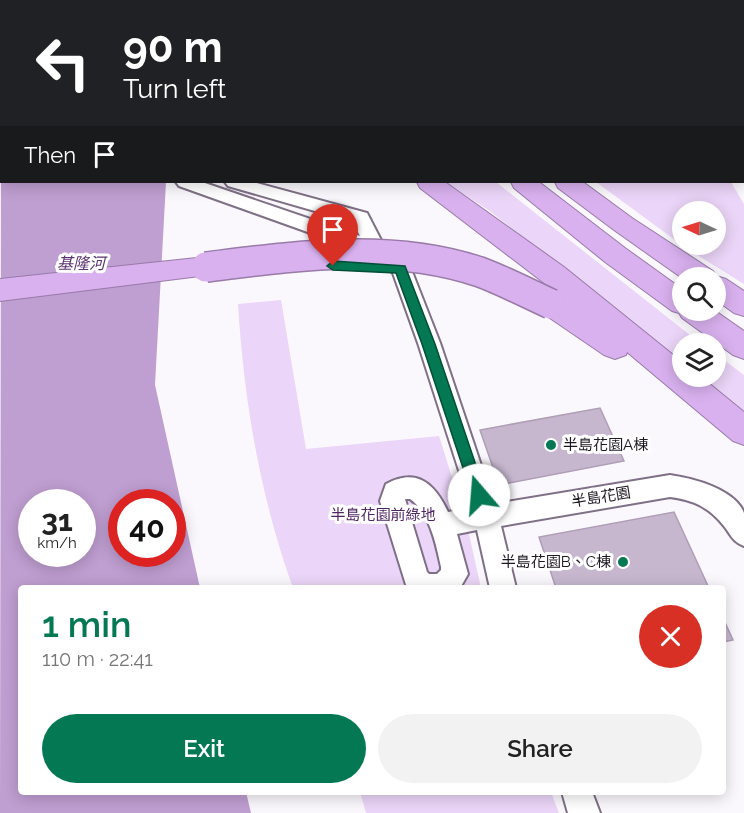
<!DOCTYPE html>
<meta charset="utf-8">
<style>
:root{--surface:#fff;--page:#f2f2f2;--text:#222;--muted:#767676;--accent:#047853}
body{margin:0;font-family:Raleway,"Noto Sans TC",sans-serif;background:var(--page);color:var(--text);height:100vh;display:flex;flex-direction:column;font-size:22px;white-space:nowrap}
*{box-sizing:border-box;margin:0}
p{font-size:20px;color:var(--muted)}
.icon{flex:none;width:33px;height:33px;fill:none;stroke:currentColor;stroke-width:2;stroke-linecap:round;stroke-linejoin:round}
.map{position:relative;flex:1;overflow:hidden}
.details{position:absolute;left:18px;top:585px;width:708px;height:210px;display:flex;flex-direction:column;background:var(--surface);border-radius:6px;box-shadow:0 3px 15px #0003}
.details>*{flex:none}
.hud{position:absolute;left:0px;top:0px;width:744px;height:183px;box-shadow:0 3px 15px #0003;background:#202124;color:#fff;overflow:hidden}
.needle{width:39px;rotate:274deg}
.tools{position:absolute;left:672px;top:201px;display:grid;gap:12px}
.tools a{display:grid;place-items:center;width:54px;height:54px;border-radius:50%;background:var(--surface);box-shadow:0 3px 15px #0003;font-size:30px}
.speed{position:absolute;left:18px;top:489px;display:flex;gap:12px;font-size:30px;font-weight:700;text-align:center}
.speed>*{display:grid;place-content:center;width:78px;height:78px;border-radius:50%;background:var(--surface);box-shadow:0 3px 15px #0003;line-height:1}
.speed small{font-size:15px;font-weight:400}
.speed .limit{border:9px solid #d22;background:#fff;color:#111}
.pin{position:absolute;display:grid;place-items:center;width:51px;height:51px;color:#fff;margin:-62px -26px;border-radius:50% 50% 50% 0;rotate:-45deg;box-shadow:0 0 6px #0007}
.pin .icon{rotate:45deg}
.me{position:absolute;width:66px;margin:-33px;rotate:342deg;stroke-linejoin:round;filter:drop-shadow(0 0 4px #0008)}
.turn{display:flex;align-items:center;gap:21px;height:126px;padding:0 24px;font-size:27px}
.turn .icon{width:78px;height:78px;stroke-width:2.5}
.turn b{display:block;font-size:42px;line-height:51px}
.then{display:flex;align-items:center;height:57px;padding:0 24px;background:#0003;gap:12px;font-size:22px}
.round{display:grid;place-items:center;flex:none;width:63px;height:63px;border-radius:32px;background:var(--page)}
.overview{display:flex;align-items:center;justify-content:space-between;height:102px;padding:0 24px}
h1{font-size:36px;font-weight:600;line-height:45px;color:var(--accent)}
.button{display:flex;gap:12px;margin-top:auto;padding:12px 24px}
.button a{flex:1;height:69px;border-radius:36px;background:var(--accent);color:#fff;font-size:24px;font-weight:600;line-height:69px;text-align:center}
.button a+a{background:var(--page);color:var(--text)}
.map>svg:first-child{display:block}
.green{fill:#ebd5f8;fill-rule:evenodd}
.water{fill:#bf9ed1;fill-rule:evenodd}
.building{fill:#c6b7cf;stroke:#ae9eb6;stroke-width:1.5}
.lines{fill:none;stroke-linecap:round;stroke-linejoin:round}
.minor-casing{stroke:#7f7087;stroke-width:4}
.highway-casing{stroke:#987ba7;stroke-width:2}
.minor{fill:#fff;fill-rule:evenodd}
.highway{fill:#d9b1ef;fill-rule:evenodd}
.highway-bridge-casing{stroke:#987ba7;stroke-width:32;stroke-linecap:butt}
.highway-bridge{stroke:#d9b1ef;stroke-width:29}
.route{fill:#047853;stroke:#034e36;stroke-width:1.5}
.poi-dot{fill:#047853;stroke:#fff;stroke-width:2}
.labels{text-anchor:middle;dominant-baseline:central;stroke-width:6;stroke-linejoin:round;paint-order:stroke}
.poi-label{font-size:15px;fill:#1e1821;stroke:#fff;text-anchor:start}
.street-label{font-size:15px;fill:#1e1821;stroke:#fff}
.park-label{font-size:15px;fill:#4e2462;stroke:#fff}
.water-label{font-size:16px;font-style:italic;fill:#5c3270;stroke:#fff}
</style>
<div class="map">
<svg width="744" height="813" viewBox="0 0 744 813">
<rect width="100%" height="100%" fill="#fbf8fd"/>
<path class="green" d="M446,182H496L700,343L682,344V362L491,212Z
M596,182H731L744,204V284L686,248ZM682,212H716V244H682Z
M281,300L306,449L439,436L467,525L481,588H293C260,496 244,401 238,304Z
M716,354L744,375V412L700,377L716,376Z
M360,792H551L559,813H366Z"/>
<path class="water" d="M1,160L2,182H166L155,385L200,588H21V792H246L251,813H0ZM32,502H82V554H32ZM122,502H172V554H122Z"/>
<path class="building" d="M600,408L624,461L499,485L480,430Z
M674,512L709,588H556L539,537Z
M723,618L733,640L723,642Z"/>
<g class="lines">
<g class="minor-casing">
<path id="minor" d="M0,0L7,2H2L0,12Z
M0,110H2V121H0Z
M176,182H202L360,236L353,222L228,186L225,182H253L367,213L383,244L408,264L411,269L440,343L494,504L670,475C692,478 735,489 744,513C744,521 744,537 744,546C733,542 731,535 724,526C709,507 693,500 670,497L501,526L516,588H490L477,530L457,534L468,574L460,588H407L380,501L386,484C417,467 435,484 448,512L471,508L418,343L393,273L369,254L179,186ZM405,499H410C430,513 436,544 441,567V570L437,574H429L427,572Z
M562,792H592L600,813H568Z"/>
</g>
<g class="highway-casing">
<path id="highway" d="M130,0H151L152,2H131Z
M306,0H326L327,2H307Z
M342,0H369L370,2H343Z
M413,0H439L440,2H414Z
M470,0H497L498,2H471Z
M537,0H563L564,2H538Z
M625,0H645L646,2H626Z
M651,0H671L672,2H652Z
M676,0H696L697,2H677Z
M742,29H744V41H742Z
M742,54H744V66H742Z
M742,77H744V92L742,91Z
M742,121H744V137H742Z
M742,152L744,153V170H742Z
M417,182H445L564,267L682,362V376H700L744,412V445L733,441L627,352L626,355L615,359L604,355L541,312L537,304L541,296L551,293L565,299L420,188Z
M511,182H539L625,248L682,289V310H714L744,331V359L733,355L682,318L679,313L672,311L605,262L514,188Z
M555,182H583L632,218L713,271L716,276L726,279L744,291V316L734,313L716,300V278H682L614,230L558,188Z
M206,257L216,260L220,267L216,274L0,301V279Z"/>
</g>
<use href="#minor" class="minor"/>
<use href="#highway" class="highway"/>
<g class="highway-bridge-casing">
<path id="highway-bridge" d="M206,267C296,256 391,242 480,272C504,281 527,293 551,304"/>
</g>
<use href="#highway-bridge" class="highway-bridge"/>
</g>
<path class="route" d="M333,261L405,266L435,344L486,495L484,500L479,502L474,500L472,495L422,344L396,273L333,270L327,266Z"/>
<g class="poi-dot">
<circle cx="551" cy="445" r="6"/>
<circle cx="623" cy="562" r="6"/>
</g>
<g class="labels">
<g class="poi-label">
<text x="563" y="445">半島花園A棟</text>
<text x="611" y="562" text-anchor="end">半島花園B、C棟</text>
</g>
<g class="street-label">
<text transform="translate(601 497) rotate(-9)">半島花園</text>
</g>
<g class="park-label">
<text x="383" y="515">半島花園前綠地</text>
</g>
<g class="water-label">
<text x="81" y="263">基隆河</text>
</g>
</g>
</svg>
<div class="tools">
<a><svg class="needle" viewBox="-14 -14 28 28"><path d="M0-13l5 13h-10z" fill="#e53935"/><path d="M0 13l5-13h-10z" fill="#767676"/></svg></a>
<a><svg class="icon" aria-label="search" viewBox="0 0 24 24"><circle cx="10" cy="10" r="6"/><path d="M15 15l6 6"/></svg></a>
<a><svg class="icon" aria-label="layers" viewBox="0 0 24 24"><path d="M12 4l9 5-9 5-9-5zM3 14l9 5 9-5"/></svg></a>
</div>
<div class="speed"><div>31<small>km/h</small></div><div class="limit">40</div></div>
<div class="pin" style="left:333px;top:266px;background:#d93025"><svg class="icon" aria-label="arrive" viewBox="0 0 24 24"><path d="M6 21V4h12l-3 4 3 4H6"/></svg></div>
<svg class="me" style="left:479px;top:495px" viewBox="-20 -20 40 40"><circle r="19" fill="#fff"/><path d="M0-13L10 11 0 6-10 11z" fill="#047853"/></svg>
<div class="hud">
<div class="turn"><svg class="icon" aria-label="left" viewBox="0 0 24 24"><path d="M17 20v-9H6M10 6l-5 5 5 5"/></svg><div><b>90 m</b>Turn left</div></div>
<div class="then">Then<svg class="icon" aria-label="arrive" viewBox="0 0 24 24"><path d="M6 21V4h12l-3 4 3 4H6"/></svg></div>
</div>
<section class="details">
<div class="overview"><div><h1>1 min</h1><p>110 m · 22:41</p></div><a class="round" style="background:#d93025;color:#fff"><svg class="icon" aria-label="close" viewBox="0 0 24 24"><path d="M6 6l12 12M18 6L6 18"/></svg></a></div>
<div class="button"><a>Exit</a><a>Share</a></div>
</section>
</div>
